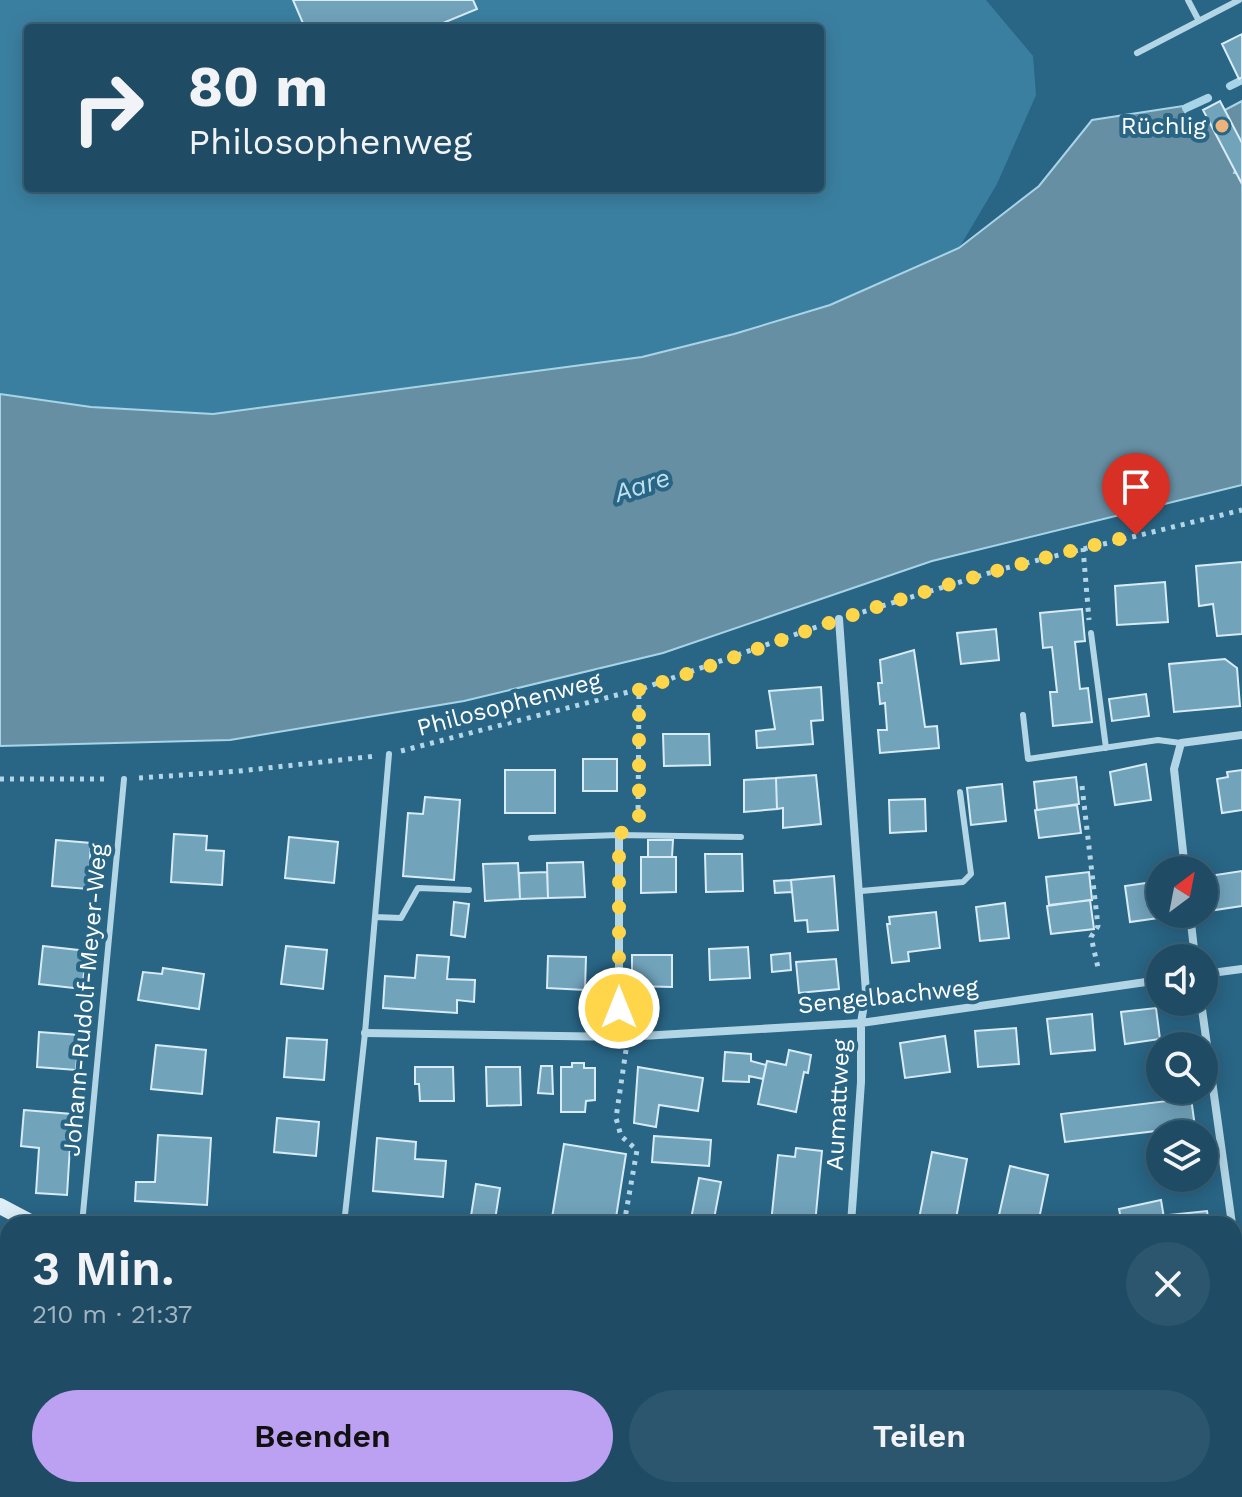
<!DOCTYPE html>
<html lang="de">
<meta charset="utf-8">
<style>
:root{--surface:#1f4c64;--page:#2c566d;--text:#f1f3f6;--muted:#a1b4bf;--line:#3c6378;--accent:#bca0f2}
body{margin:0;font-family:"Work Sans",sans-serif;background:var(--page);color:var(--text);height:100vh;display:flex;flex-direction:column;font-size:30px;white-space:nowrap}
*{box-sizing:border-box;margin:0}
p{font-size:26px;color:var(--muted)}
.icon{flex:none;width:44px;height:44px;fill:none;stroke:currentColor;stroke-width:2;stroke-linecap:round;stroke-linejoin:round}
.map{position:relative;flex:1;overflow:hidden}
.drawer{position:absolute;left:0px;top:1216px;width:1242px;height:282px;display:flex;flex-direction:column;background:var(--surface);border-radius:24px 24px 0 0;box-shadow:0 4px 20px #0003,0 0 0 2px var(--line)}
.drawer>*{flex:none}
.hud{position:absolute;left:24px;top:24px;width:800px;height:168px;border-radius:8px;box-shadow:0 4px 20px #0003,0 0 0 2px var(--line);background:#1f4c64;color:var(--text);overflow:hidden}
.needle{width:52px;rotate:32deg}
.tools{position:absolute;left:1146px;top:856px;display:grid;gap:16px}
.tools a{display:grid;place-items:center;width:72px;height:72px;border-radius:50%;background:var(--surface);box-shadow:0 4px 20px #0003,0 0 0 2px var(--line);font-size:40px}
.pin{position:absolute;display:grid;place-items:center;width:68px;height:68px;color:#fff;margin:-82px -34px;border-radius:50% 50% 50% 0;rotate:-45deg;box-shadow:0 0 8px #0007}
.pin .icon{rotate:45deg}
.me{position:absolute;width:88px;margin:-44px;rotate:0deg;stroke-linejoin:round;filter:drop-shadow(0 0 6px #0008)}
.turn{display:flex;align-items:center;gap:28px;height:168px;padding:0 32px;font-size:36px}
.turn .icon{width:104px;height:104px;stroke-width:2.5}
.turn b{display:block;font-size:56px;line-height:68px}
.round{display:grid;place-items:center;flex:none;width:84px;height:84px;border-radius:42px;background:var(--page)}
.summary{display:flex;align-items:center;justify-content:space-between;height:136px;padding:0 32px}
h1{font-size:48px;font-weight:600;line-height:60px}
.action{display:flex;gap:16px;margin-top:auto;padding:16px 32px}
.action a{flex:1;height:92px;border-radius:48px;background:var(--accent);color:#111;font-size:32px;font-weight:600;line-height:92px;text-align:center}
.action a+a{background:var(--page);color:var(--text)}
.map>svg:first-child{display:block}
.green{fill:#3b7fa0}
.water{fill:#678fa4;stroke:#a8d4e7;stroke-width:2}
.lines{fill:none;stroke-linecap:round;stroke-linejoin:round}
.stream{stroke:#a8d4e7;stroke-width:8}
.building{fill:#71a3bb;stroke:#d7ecf6;stroke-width:2}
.path{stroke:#b3d6e7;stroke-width:5;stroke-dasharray:4 6;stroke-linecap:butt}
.service{stroke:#b3d6e7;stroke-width:6}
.minor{stroke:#b3d6e7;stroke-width:8}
.secondary{stroke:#ddeef7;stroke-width:16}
.route{stroke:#ffd54a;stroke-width:14;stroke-dasharray:0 25.2}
.poi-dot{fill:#eeb37a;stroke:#296585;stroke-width:3}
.labels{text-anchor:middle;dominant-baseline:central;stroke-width:8;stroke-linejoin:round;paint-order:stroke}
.poi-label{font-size:24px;fill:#fff;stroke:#296585;text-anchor:end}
.street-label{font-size:24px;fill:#fff;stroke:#296585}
.water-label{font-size:26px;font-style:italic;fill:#bfdfef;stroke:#296585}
</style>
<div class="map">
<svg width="1242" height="1497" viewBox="0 0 1242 1497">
<rect width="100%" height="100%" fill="#296585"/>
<path class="green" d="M0,0H293L305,28H28V188H820V28H431L473,0H986L1033,56L1036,95L997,184L959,248L830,305L734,334L642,357L213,414L91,407L0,394Z
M0,1379L8,1381V1441L0,1440Z
M1242,1396V1497H1017L1057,1490H1234V1400Z
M189,1490H322L344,1497H209Z
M553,1490H928L993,1497H554Z"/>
<path class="water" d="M1242,101V165L1236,168L1234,173L1242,174V485L932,561L663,653L464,701L230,740L0,746V394L91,407L213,414L642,357L734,334L830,305L959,248L1039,186L1092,120L1183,106L1187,108L1183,118L1189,129Z"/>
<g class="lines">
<path class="stream" d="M1230,86L1242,80
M1186,108L1208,98"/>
</g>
<path class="building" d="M293,0H473L477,9L431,28H305Z
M1242,34V77L1239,79L1222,44Z
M1220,101L1242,143V184L1203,110Z
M1242,562V634L1217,636L1213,604L1199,606L1196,566Z
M1165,582L1168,622L1117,625L1115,586Z
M1082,609L1085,641L1075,642L1080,689L1088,688L1092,722L1053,726L1050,692H1057L1052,647L1043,648L1040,613Z
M996,629L999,660L961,664L957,633Z
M914,650L925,727L937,726L939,748L880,753L878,730H887L885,703L880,704L878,683H882L880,660Z
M1225,659L1237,668L1240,706L1174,712L1169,664Z
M821,687L823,720L811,721L813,744L757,748L756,731L775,729L769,691Z
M1146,694L1149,716L1112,721L1109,699Z
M663,734H709L710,765L664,766Z
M583,759H617V791H583Z
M1146,764L1151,800L1115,805L1110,772Z
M505,770H555V813H505Z
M1242,770V810L1222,813L1217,779L1228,777L1227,772Z
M816,775L821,824L783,828V808L777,809L776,778Z
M1076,777L1079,804L1037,810L1034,782Z
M776,778L777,809L744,812V780Z
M1002,784L1006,821L971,825L967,788Z
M425,797L460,800L454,880L403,876L408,813L423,814Z
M925,799L926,831L890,833L889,800Z
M1077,805L1081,833L1039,838L1035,810Z
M174,834L207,836L206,850L224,851L222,885L171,882Z
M289,837L338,842L334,883L285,878Z
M56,840L91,843L88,889L52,886Z
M648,840H673L672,857H648Z
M705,854H742L743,891L706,892Z
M641,857H676V892L641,893Z
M583,862L585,897L548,898L547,863Z
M518,863L520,899L485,901L483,864Z
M1242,871V906L1215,910L1209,876Z
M547,872L548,898L520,899L519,873Z
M1089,872L1092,900L1049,905L1046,877Z
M834,876L838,930L808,932L807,920L795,921L791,880Z
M791,880L792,892L775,893L774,881Z
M1160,881V914H1165L1166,917L1130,922L1125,886Z
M1090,900L1094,929L1051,934L1047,906Z
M454,902L469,904L465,937L451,935Z
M1005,903L1009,938L980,941L976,907Z
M936,912L940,948L908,952L909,961L892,963L887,924H890L889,917Z
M43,946L87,951L82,989L39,984Z
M286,946L327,950L323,989L281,984Z
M748,947L750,978L710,980L709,949Z
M790,953L791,970L772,972L771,955Z
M417,955L449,957L447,979L475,980L474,1002L457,1000V1013L383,1008L385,976L415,978Z
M632,955H672V987L632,986Z
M548,956L586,957L585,990L547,988Z
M836,959L839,989L799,993L796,962Z
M163,968L204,974L199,1009L138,1000L143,972L162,974Z
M1156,1008L1160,1039L1125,1044L1121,1012Z
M1092,1014L1095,1050L1051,1054L1047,1019Z
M1016,1028L1019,1064L978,1067L975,1031Z
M39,1032L79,1035L76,1070L37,1067Z
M945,1036L950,1072L905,1078L900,1043Z
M287,1038L327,1040L324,1080L284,1077Z
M156,1045L206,1050L202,1094L151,1089Z
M789,1050L811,1055L808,1073L804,1072L796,1112L758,1104L767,1061L786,1065Z
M725,1052L751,1054V1061L766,1065L763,1079L749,1076V1082L723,1081Z
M572,1063H584V1068H595V1100L586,1101L585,1112H561V1067H572Z
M541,1066H552L553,1094L538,1093Z
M415,1067H453L454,1101H420L419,1084H415Z
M486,1067H520L521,1105L487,1106Z
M638,1067L703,1078L698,1111L659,1105L656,1127L634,1123Z
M1191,1098L1196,1134H1165V1130L1065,1142L1061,1114Z
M24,1110L72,1114L67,1195L36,1193L39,1148L21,1146Z
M277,1118L319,1122L316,1156L274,1152Z
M158,1135L211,1138L207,1205L135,1201L136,1182H155Z
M654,1136L711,1140L709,1166L652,1162Z
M377,1138L416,1142L415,1159L446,1161L443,1197L373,1191Z
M564,1144L626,1154L615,1224H551Z
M796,1148L822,1151L815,1224L771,1223L778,1155L795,1157Z
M932,1152L967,1159L955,1224H918Z
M1010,1166L1048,1175L1038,1224H997Z
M699,1178L721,1182L713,1224H690Z
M476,1184L500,1188L495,1220L471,1216Z
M1161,1200L1164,1218L1122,1224L1119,1209Z
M1207,1211L1209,1224H1171L1170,1215Z
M8,1266V1296L0,1291V1281Z
M447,1490H522L537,1497H444Z"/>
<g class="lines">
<path class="path" d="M1083,548L1089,620
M853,615L1002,569L1242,510
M401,751L644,688L825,624
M139,778L240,771L376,756
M0,779H109
M1082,786L1098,926L1091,937L1099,972
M638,819L639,689
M625,1217L640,1224
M624,1224L637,1150L621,1136L616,1118L626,1050
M0,1238L8,1243
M1234,1430L1242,1428
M0,1457H8
M168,1490L186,1497
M808,1490L838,1497
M52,1495L57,1490
M1135,1497L1141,1490"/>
<path class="service" d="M1188,0L1199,21
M1137,53L1239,0
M1091,633L1106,748
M1023,715L1028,759L1158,740L1181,743
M531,838L619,835L741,837
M861,891L963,882L971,874L960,792
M375,917L401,918L418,888L469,890
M82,1224L124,779
M344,1224L365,1033L389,754"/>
<path class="minor" d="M839,619L866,992L861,1023V1082L851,1224
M619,835V1037
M1185,870L1174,769L1181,743L1242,735
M1190,914L1195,958
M1204,974L1242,969
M1201,1002L1232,1224
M365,1033L625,1037L861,1023L1160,980
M1234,1242L1242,1294"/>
<path class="secondary" d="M0,1206L34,1224
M0,1357L8,1358
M1234,1381L1242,1377"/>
</g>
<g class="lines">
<path class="route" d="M619,1008V835L639,818V689C705,670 770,643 835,621C934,587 1034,559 1136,535"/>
</g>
<circle class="poi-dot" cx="1222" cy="126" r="8"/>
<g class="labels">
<g class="poi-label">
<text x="1206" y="126">Rüchlig</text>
</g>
<g class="street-label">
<text transform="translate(509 704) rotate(-15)">Philosophenweg</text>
<text transform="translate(888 996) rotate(-6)">Sengelbachweg</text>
<text transform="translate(85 1000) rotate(-85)">Johann-Rudolf-Meyer-Weg</text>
<text transform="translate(838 1105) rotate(-87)">Aumattweg</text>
</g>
<g class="water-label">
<text transform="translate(642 485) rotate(-18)">Aare</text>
</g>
</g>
</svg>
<div class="tools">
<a><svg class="needle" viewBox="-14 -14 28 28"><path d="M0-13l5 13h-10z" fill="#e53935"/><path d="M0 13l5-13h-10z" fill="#a1b4bf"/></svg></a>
<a><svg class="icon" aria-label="sound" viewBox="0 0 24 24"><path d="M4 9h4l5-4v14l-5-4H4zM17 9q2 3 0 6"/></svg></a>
<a><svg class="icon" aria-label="search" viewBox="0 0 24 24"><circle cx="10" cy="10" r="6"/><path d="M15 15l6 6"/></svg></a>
<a><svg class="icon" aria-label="layers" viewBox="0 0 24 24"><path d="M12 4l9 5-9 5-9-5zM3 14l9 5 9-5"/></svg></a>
</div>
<div class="pin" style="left:1136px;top:535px;background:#d93025"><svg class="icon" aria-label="arrive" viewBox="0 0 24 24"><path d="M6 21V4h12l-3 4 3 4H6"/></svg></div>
<svg class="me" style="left:619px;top:1008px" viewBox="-20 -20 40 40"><circle r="17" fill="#ffd54a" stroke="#fff" stroke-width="3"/><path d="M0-11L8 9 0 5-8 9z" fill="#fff"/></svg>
<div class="hud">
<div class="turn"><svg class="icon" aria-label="right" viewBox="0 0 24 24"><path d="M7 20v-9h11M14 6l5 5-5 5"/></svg><div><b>80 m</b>Philosophenweg</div></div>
</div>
<section class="drawer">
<div class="summary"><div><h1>3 Min.</h1><p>210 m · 21:37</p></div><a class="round"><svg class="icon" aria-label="close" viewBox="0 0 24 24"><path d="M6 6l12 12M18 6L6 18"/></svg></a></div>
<div class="action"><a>Beenden</a><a>Teilen</a></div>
</section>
</div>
